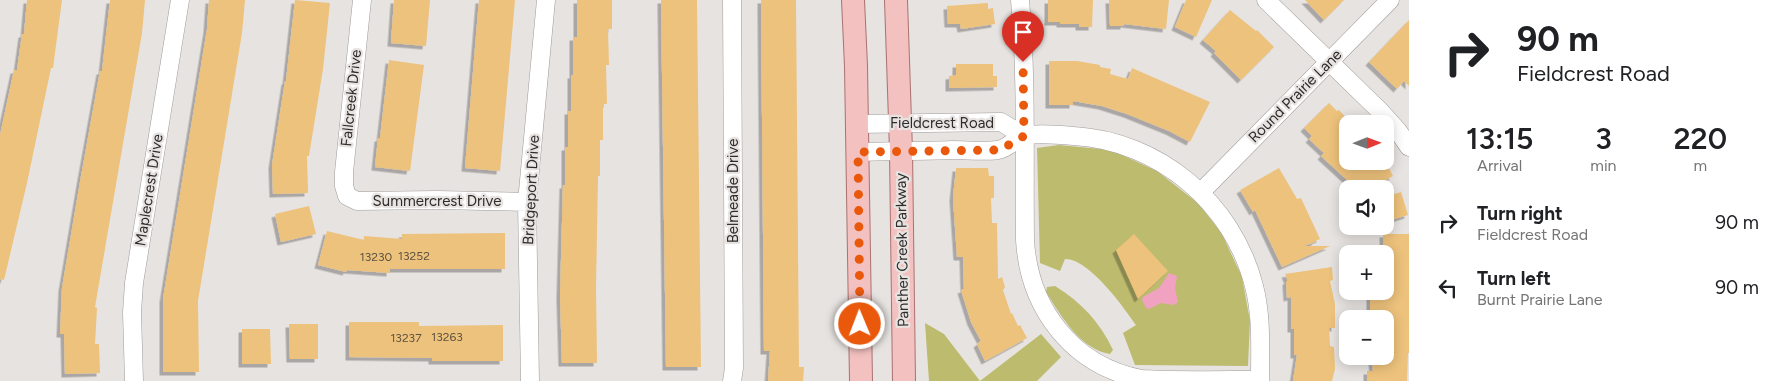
<!DOCTYPE html>
<meta charset="utf-8">
<style>
:root{--surface:#fff;--page:#f6f6f6;--text:#202124;--muted:#757577}
body{margin:0;font-family:Figtree,sans-serif;background:var(--page);color:var(--text);height:100vh;display:flex;flex-direction:column;font-size:19px;white-space:nowrap}
*{box-sizing:border-box;margin:0}
p{font-size:16px;color:var(--muted)}
.icon{flex:none;width:28px;height:28px;fill:none;stroke:currentColor;stroke-width:2;stroke-linecap:round;stroke-linejoin:round}
.map{position:relative;flex:1;overflow:hidden}
.sheet{display:flex;flex-direction:column;background:var(--surface);width:375px}
.sheet>*{flex:none}
.top-card{background:#fff;color:var(--text);overflow:hidden}
.needle{width:32px;rotate:89deg}
.buttons{position:absolute;left:1339px;top:115px;display:grid;gap:10px}
.buttons a{display:grid;place-items:center;width:55px;height:55px;border-radius:10px;background:var(--surface);box-shadow:0 2px 12px #0003;font-size:25px}
.pin{position:absolute;display:grid;place-items:center;width:42px;height:42px;color:#fff;margin:-51px -21px;border-radius:50% 50% 50% 0;rotate:-45deg;box-shadow:0 0 5px #0007}
.pin .icon{rotate:45deg}
.me{position:absolute;width:55px;margin:-28px;rotate:359deg;stroke-linejoin:round;filter:drop-shadow(0 0 4px #0008)}
.turn{display:flex;align-items:center;gap:18px;height:105px;padding:0 25px;font-size:22px}
.turn .icon{width:65px;height:65px;stroke-width:2.5}
.turn b{display:block;font-size:35px;line-height:42px}
.eta{display:flex;justify-content:space-evenly;align-items:center;height:85px;text-align:center}
.eta b{font-size:30px;font-weight:600;line-height:35px}
ul{padding:0;list-style:none}
li{display:flex;align-items:center;gap:15px;height:65px;padding:0 25px}
li div{flex:1}
li b{display:block;font-size:19px}
li em{font-style:normal}
main{display:flex;flex:1;min-height:0}
.map>svg:first-child{display:block}
.green{fill:#bcbb6e}
.water{fill:#f2a2c1}
.building{fill:#edc27c;filter:url(#shadow)}
.lines{fill:none;stroke-linecap:round;stroke-linejoin:round}
.minor-casing{stroke:#9f9b99;stroke-width:19}
.major-casing{stroke:#a9726f;stroke-width:24}
.minor{stroke:#fff;stroke-width:18}
.major{stroke:#f3c1bf;stroke-width:22}
.route{stroke:#ea580c;stroke-width:9;stroke-dasharray:0 16.2}
.labels{text-anchor:middle;dominant-baseline:central;stroke-width:4.5;stroke-linejoin:round;paint-order:stroke}
.number-label{font-size:12px;fill:#5e523f}
.street-label{font-size:15px;fill:#2e2c2b;stroke:#e7e3e1}
</style>
<main>
<div class="map">
<svg width="1409" height="381" viewBox="0 0 1409 381">
<defs>
<filter id="shadow"><feDropShadow dx="-3.5" dy="3.5" stdDeviation="0" flood-color="#0004"/></filter>
</defs>
<rect width="100%" height="100%" fill="#e7e3e1"/>
<path class="green" d="M1059,145L1111,150L1157,171L1199,204L1222,234L1242,277L1250,321L1248,366L1135,365L1123,333L1136,325C1123,306 1088,258 1065,259L1060,271L1040,263L1037,148Z
M1055,286C1081,302 1100,322 1113,350L1110,354C1080,349 1061,316 1046,292L1047,287Z
M925,323L944,334L980,381L1041,334L1061,357L1037,381H929Z"/>
<path class="water" d="M1169,273L1177,276L1175,288L1178,302L1174,305L1161,303L1149,309L1146,308L1142,300L1143,297L1159,288Z"/>
<path class="building" d="M27,0H62L53,68H51L27,183L4,280L0,279V135L14,70H17L22,34H24Z
M110,0H145L142,33L95,307L97,308L95,344H99L100,373L65,374L64,334H60L62,288L80,182L100,71H102Z
M209,0H245L242,33L198,301L199,372H163V299L207,29Z
M295,0L330,3L323,69L309,156H307L308,193L273,194L272,165L285,81H286Z
M394,0H430L426,46L391,43Z
M479,0H515L500,171L465,168Z
M577,0H612V29H608L609,65H606L607,104H603V140H600V176H598L596,288L597,363H562L560,296L563,185H565V147H568V111H571V75H573V37H577Z
M661,0H697L701,367H666Z
M761,0H796L799,367H804L803,381H768L770,351H764Z
M1048,0H1093L1092,27H1079V24H1060V22H1048Z
M1109,0H1169L1166,29L1124,24V26H1110Z
M1186,0H1212L1196,37L1175,27Z
M1305,0H1344L1324,20Z
M988,3V9L993,8L995,24L961,29L960,24H948L947,6Z
M1230,10L1256,31L1257,30L1274,47L1241,80L1214,53L1216,51L1203,40Z
M1409,20V86L1404,81L1397,89L1369,62Z
M389,60L424,65L410,171L375,167L378,138H380Z
M1049,61H1077L1100,65V67L1111,69L1110,74L1128,79L1132,68L1210,102L1190,142L1169,131L1127,114L1102,106L1073,101V105H1049Z
M956,64H993V76H997V87L949,88V76L956,75Z
M1329,103L1337,111L1339,110L1348,120V161H1385L1393,176L1369,189H1360L1358,185L1351,189L1346,179L1321,156L1324,153L1309,139L1312,136L1304,128Z
M956,168H988L989,176H994V198H991L992,223H997L998,279L1002,277L1005,287L1003,290L1011,314L1012,313L1018,326L1020,325L1027,338L985,361L977,344L981,341L971,322L961,290L964,289L963,257H957L953,198Z
M1279,168L1297,199L1301,198L1320,239L1315,241V242L1304,246H1330L1282,267L1255,210L1253,212L1240,190Z
M1401,192L1408,215L1385,222V197Z
M309,206L316,234L281,242L275,214Z
M327,231L364,240V236L402,239V234L505,233V269H390V273L347,270L346,272L318,265Z
M1134,234L1168,271L1138,299L1116,250Z
M1383,234H1409V353H1408L1407,381H1367V371H1373L1372,360H1385V319H1370V291H1385Z
M1332,267L1333,280L1330,281L1335,304V328H1329L1330,346L1334,347L1335,369L1332,381H1293L1297,355H1294V329H1291V297L1287,298L1286,281H1288L1285,274Z
M349,322H419V326L503,325V361H432V358L349,357Z
M289,324H318V359H290Z
M242,329H270L271,364H242Z"/>
<g class="lines">
<g class="minor-casing">
<path id="minor" d="M362,0L344,172V186L347,196L357,201L437,200L527,202
M732,0L734,368L732,381
M1266,0L1380,111L1398,131L1409,147
M857,124L1001,122L1024,136
M857,152C889,151 921,151 952,150C967,150 983,152 998,150C1008,149 1015,138 1024,136C1034,133 1063,135 1074,136C1159,141 1233,203 1254,286C1262,316 1260,348 1260,380C1223,380 1178,381 1142,379C1072,366 1029,308 1025,240C1024,160 1027,80 1020,0
M1201,192L1390,0
M134,381L132,312L134,283L180,0
M530,381L527,202L546,0"/>
</g>
<g class="major-casing">
<path id="major" d="M853,0L856,66L861,381
M896,0L901,151L904,381"/>
</g>
<use href="#minor" class="minor"/>
<use href="#major" class="major"/>
</g>
<g class="lines">
<path class="route" d="M860,324L858,152L1000,150L1024,136L1023,62"/>
</g>
<g class="labels">
<g class="number-label">
<text x="414" y="256">13252</text>
<text x="376" y="257">13230</text>
<text x="447" y="337">13263</text>
<text x="406" y="338">13237</text>
</g>
<g class="street-label">
<text transform="translate(1295 96) rotate(-45)">Round Prairie Lane</text>
<text transform="translate(351 98) rotate(-84)">Fallcreek Drive</text>
<text x="942" y="123">Fieldcrest Road</text>
<text transform="translate(149 190) rotate(-81)">Maplecrest Drive</text>
<text transform="translate(531 190) rotate(-87)">Bridgeport Drive</text>
<text transform="translate(733 191) rotate(-90)">Belmeade Drive</text>
<text x="437" y="201">Summercrest Drive</text>
<text transform="translate(902 250) rotate(-91)">Panther Creek Parkway</text>
</g>
</g>
</svg>
<div class="buttons">
<a><svg class="needle" viewBox="-14 -14 28 28"><path d="M0-13l5 13h-10z" fill="#e53935"/><path d="M0 13l5-13h-10z" fill="#757577"/></svg></a>
<a><svg class="icon" aria-label="sound" viewBox="0 0 24 24"><path d="M4 9h4l5-4v14l-5-4H4zM17 9q2 3 0 6"/></svg></a>
<a>+</a>
<a>−</a>
</div>
<div class="pin" style="left:1023px;top:62px;background:#d93025"><svg class="icon" aria-label="arrive" viewBox="0 0 24 24"><path d="M6 21V4h12l-3 4 3 4H6"/></svg></div>
<svg class="me" style="left:860px;top:324px" viewBox="-20 -20 40 40"><circle r="17" fill="#ea580c" stroke="#fff" stroke-width="3"/><path d="M0-11L8 9 0 5-8 9z" fill="#fff"/></svg>
</div>
<section class="sheet">
<div class="top-card">
<div class="turn"><svg class="icon" aria-label="right" viewBox="0 0 24 24"><path d="M7 20v-9h11M14 6l5 5-5 5"/></svg><div><b>90 m</b>Fieldcrest Road</div></div>
</div>
<div class="eta">
<div><b>13:15</b><p>Arrival</p></div>
<div><b>3</b><p>min</p></div>
<div><b>220</b><p>m</p></div>
</div>
<ul>
<li><svg class="icon" aria-label="right" viewBox="0 0 24 24"><path d="M7 20v-9h11M14 6l5 5-5 5"/></svg><div><b>Turn right</b><p>Fieldcrest Road</p></div><em>90 m</em></li>
<li><svg class="icon" aria-label="left" viewBox="0 0 24 24"><path d="M17 20v-9H6M10 6l-5 5 5 5"/></svg><div><b>Turn left</b><p>Burnt Prairie Lane</p></div><em>90 m</em></li>
</ul>
</section>
</main>
